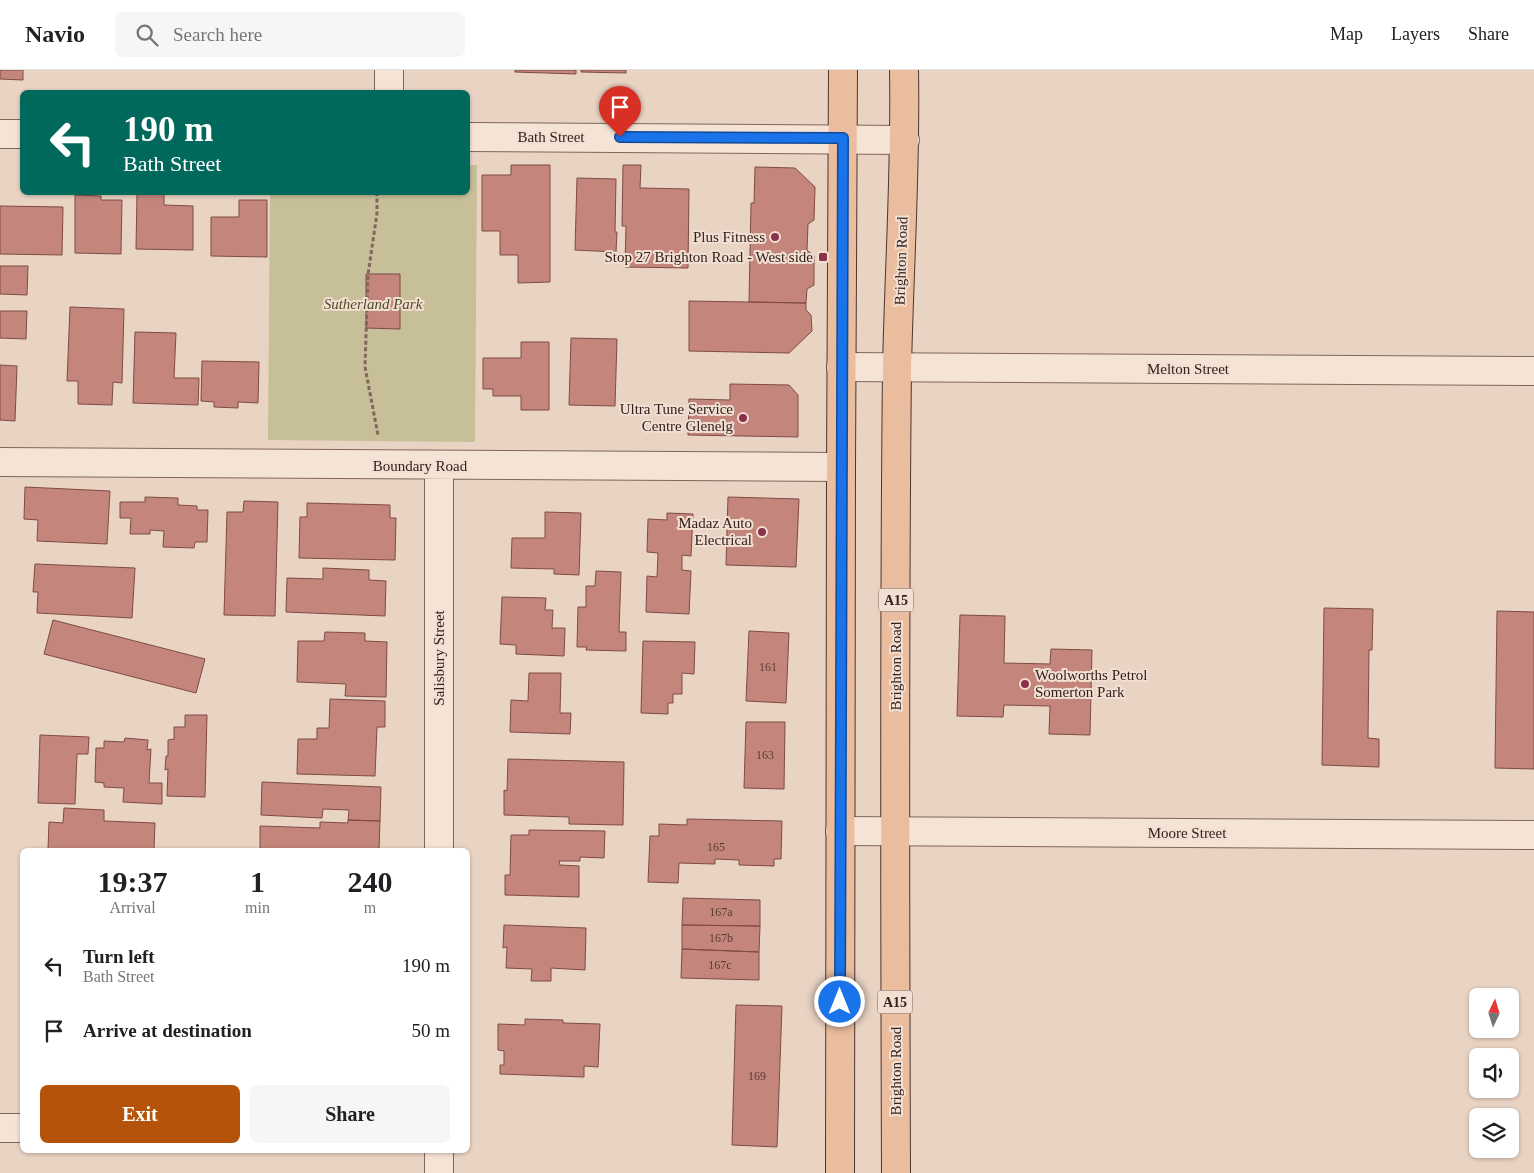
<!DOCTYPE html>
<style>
:root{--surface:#fff;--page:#f6f6f6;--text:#202124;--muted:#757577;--line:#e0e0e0;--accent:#b45309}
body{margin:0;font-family:Georgia,serif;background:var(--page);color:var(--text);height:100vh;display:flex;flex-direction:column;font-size:19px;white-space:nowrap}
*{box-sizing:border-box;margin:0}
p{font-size:16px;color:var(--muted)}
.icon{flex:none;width:28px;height:28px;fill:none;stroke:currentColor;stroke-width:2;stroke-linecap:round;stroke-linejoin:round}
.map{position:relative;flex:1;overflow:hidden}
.details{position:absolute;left:20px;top:778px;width:450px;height:305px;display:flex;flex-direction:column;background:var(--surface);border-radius:8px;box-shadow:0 1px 4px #0004}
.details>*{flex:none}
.banner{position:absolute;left:20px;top:20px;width:450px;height:105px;border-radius:8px;box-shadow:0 1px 4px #0004;background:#00695c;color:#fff;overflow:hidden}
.needle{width:32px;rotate:4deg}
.tools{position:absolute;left:1469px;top:918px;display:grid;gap:10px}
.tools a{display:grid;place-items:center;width:50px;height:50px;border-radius:8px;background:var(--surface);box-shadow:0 1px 4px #0004;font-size:25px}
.pin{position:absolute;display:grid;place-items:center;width:42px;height:42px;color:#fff;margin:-51px -21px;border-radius:50% 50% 50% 0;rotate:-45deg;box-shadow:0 0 5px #0007}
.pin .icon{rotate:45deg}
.me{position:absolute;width:55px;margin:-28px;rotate:0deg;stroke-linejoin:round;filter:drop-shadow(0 0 4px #0008)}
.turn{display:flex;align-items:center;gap:18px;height:105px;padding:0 20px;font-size:22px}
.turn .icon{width:65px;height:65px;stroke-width:2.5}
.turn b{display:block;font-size:35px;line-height:42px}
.eta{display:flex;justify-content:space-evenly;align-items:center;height:85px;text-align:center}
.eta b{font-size:30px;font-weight:600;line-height:35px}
.primary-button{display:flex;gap:10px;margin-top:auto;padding:10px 20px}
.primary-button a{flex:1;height:58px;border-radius:8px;background:var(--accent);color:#fff;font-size:20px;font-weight:600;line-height:58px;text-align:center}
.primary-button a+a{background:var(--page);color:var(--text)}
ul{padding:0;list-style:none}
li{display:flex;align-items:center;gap:15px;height:65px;padding:0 20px}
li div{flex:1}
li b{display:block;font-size:19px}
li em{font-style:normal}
header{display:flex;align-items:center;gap:30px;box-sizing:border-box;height:70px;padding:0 25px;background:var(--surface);border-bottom:1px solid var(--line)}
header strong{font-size:24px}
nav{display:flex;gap:28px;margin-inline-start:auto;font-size:18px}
.search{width:350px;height:45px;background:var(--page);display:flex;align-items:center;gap:12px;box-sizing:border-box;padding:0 18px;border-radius:8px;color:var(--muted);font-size:19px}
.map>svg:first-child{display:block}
.green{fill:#c6bf98}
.building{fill:#c4867c;stroke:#7e4b44}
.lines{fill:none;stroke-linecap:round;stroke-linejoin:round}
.minor-casing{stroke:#82655b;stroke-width:30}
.primary-casing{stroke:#50352f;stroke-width:30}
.path{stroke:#82655b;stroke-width:3;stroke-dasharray:4 2.5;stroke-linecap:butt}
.minor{stroke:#f5e3d5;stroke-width:28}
.primary{stroke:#e9bd9e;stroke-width:28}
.route-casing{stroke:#114b97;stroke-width:12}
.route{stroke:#1a73e8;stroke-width:9}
.poi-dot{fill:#8b314b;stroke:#f2dfd2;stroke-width:2}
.labels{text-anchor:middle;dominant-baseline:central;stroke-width:4;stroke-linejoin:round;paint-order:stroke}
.number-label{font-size:12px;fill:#573b36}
.shield{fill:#f2dfd2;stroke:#6c5b54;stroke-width:1}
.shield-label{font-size:14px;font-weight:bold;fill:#33221e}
.street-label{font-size:15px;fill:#33221e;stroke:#f2dfd2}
.poi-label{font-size:15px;fill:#33221e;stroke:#f2dfd2;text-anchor:end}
.park-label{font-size:15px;font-style:italic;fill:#4d4c27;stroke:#f2dfd2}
</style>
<header>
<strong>Navio</strong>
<div class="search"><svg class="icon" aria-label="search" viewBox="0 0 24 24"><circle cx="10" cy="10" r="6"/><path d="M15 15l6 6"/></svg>Search here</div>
<nav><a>Map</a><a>Layers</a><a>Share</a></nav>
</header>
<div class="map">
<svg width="1534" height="1103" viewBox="0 0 1534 1103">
<rect width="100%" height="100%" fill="#e9d3c3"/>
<path class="green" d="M468,95H477L475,372L268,370L270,123L468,122Z"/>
<path class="building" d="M0,0H23V10L0,9Z
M515,0H576V4L515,2Z
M581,0H626V3L581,2Z
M511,95H550V212L518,213V185H500V161H482V105H511Z
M623,95H641L640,118L689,119L688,198L625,197L626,156H622Z
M755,97L795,98L815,117L814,150L808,154L807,180L814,186V215L807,219L806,233L749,232L751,133H754Z
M577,108L616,109L615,162H617L616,182L575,180Z
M137,123H164V135L193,136V180L136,179Z
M75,125L101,126V130H122L121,184L75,183Z
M239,130H267V187L211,186V147H239Z
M0,136L63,137L62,185L0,184Z
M0,196H28L27,225L0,224Z
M366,204H400V259L366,258Z
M689,231L806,233V240L811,245L812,261L789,283L689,281Z
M70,237L124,239L122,313L113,312L112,335L78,334V311H67Z
M0,241H27L26,269L0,268Z
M135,262L176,263L174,308H199L198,335L133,333Z
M571,268L617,269L615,336L569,335Z
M521,272H549V340H521V326H493V319H483V288H521Z
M202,291L259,292L258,333L238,332V338L214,337V332L201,331Z
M0,295L17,296L15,351L0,350Z
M730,314L789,315L798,325V367L688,365L689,329L730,330Z
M25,417L110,421L107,474L37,471L38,450L24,449Z
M145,427L178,428V435L197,436V440H208L207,472H195L194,478L163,477L164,461L150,460V464H130L131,448H120V432H145Z
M728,427L799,429L796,497L726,495Z
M244,431L278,432L275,546L224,545L227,442H243Z
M307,433L390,435V448H396L395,490L299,488L300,447H307Z
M545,442L581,443L579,505L554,504V499L511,498L512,468H545Z
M667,443L693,444L691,486L682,485V500L691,501L689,544L646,542L647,506L657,507L658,483L647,482L648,449L667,450Z
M35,494L135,498L132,548L37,543L38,522H33Z
M323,498L369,500V510L386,511L385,546L286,542L287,508L323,509Z
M596,501L621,502L619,562H626V581L586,580L587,577H577L578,537H586V516H595Z
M502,527L546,528L545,540H553L552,558H565L564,586L516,584V575L500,574Z
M1324,538L1373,539L1372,580H1369L1368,668L1379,669V697L1322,695Z
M1497,541L1534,542V699L1495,698Z
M960,545L1005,546L1004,593L1050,594L1051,579L1092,580L1090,665L1049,664L1050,636L1004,635L1003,647L957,646Z
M53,550L205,589L196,623L44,584Z
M749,561L789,563L786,633L746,631Z
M325,562L365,563V571L387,572L386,627L345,626L346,614L297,612L298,571H324Z
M643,571L695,572L694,604L682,603V624H673V633H668V644L641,643Z
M529,603H561L560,643H571L570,664L510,662L511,630L528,631Z
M330,629L385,631V657H377L375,706L297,704L298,669H317V658H329Z
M185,645H207L205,727L167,726L168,699L165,700L166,686H168V670L174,669V657H185Z
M746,652H785L784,719L744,718Z
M40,665L89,667L88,684H77L75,734L38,733Z
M125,668L148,670L147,680L151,679L149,713H162V734L123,732L124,718L104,717V713L95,712L96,678H104V671L124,672Z
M508,689L624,692L623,755L569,754V747L504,745V720L507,721Z
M262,712L381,717L380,751L348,750L349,740L323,739L322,748L261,745Z
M64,738L104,740V751L155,753L154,780H48L49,752L63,753Z
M687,749L782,751L781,789H774V796L739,795V790L715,789V794L679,793L678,813L648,812L650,766H659V754L687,755Z
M348,750L380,751L379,780H260V756L320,758V752L348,753Z
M529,760L605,761L604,788L580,787V791H559L560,795L579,796V827L505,825V805H510L511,765H529Z
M683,828L760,830V856L682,855Z
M504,855L586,858L585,900L551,898V911H531L532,899L506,898L507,877L503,878Z
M682,855L760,856L759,882L682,879Z
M682,879L759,882V910L681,908Z
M736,935L782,936L777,1077L732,1075Z
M525,949L563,950V953L600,954L598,997L584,996V1007L500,1004V995H504V981L498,980V954L525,955Z"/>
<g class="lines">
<g class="minor-casing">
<path id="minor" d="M389,0V22
M0,64H22
M468,67L905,70
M841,297L1534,301
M0,392L841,397
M439,396V780
M840,761L1534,765
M0,1058H22
M439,1103V1080"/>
</g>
<g class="primary-casing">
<path id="primary" d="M840,1103L841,397L843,0
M896,1103C895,835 894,567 897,299C899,199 906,100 904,0"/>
</g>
<path class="path" d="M377,122V143L368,205L365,297L378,365"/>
<use href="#minor" class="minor"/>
<use href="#primary" class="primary"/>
</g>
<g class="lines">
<g class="route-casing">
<path id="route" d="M620,67L843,68L840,932"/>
</g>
<use href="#route" class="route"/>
</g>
<g class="poi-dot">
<circle cx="775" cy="167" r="5"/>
<rect x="818" y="182" width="10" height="10" rx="2.5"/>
<circle cx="743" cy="348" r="5"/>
<circle cx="762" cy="462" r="5"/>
<circle cx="1025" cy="614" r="5"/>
</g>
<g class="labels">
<g class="number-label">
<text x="768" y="597">161</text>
<text x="765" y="685">163</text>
<text x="716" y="777">165</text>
<text x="721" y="842">167a</text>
<text x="721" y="868">167b</text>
<text x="720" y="895">167c</text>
<text x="757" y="1006">169</text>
</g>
<g class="shield">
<rect x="878.5" y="518.5" width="35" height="23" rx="4"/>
<rect x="877.5" y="920.5" width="35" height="23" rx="4"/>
</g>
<g class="shield-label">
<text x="896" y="530">A15</text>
<text x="895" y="932">A15</text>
</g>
<g class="street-label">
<text x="551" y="67">Bath Street</text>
<text transform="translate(901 191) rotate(-88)">Brighton Road</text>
<text x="1188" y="299">Melton Street</text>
<text x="420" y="396">Boundary Road</text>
<text transform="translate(439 588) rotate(-90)">Salisbury Street</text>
<text transform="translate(896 596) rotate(-90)">Brighton Road</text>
<text x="1187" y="763">Moore Street</text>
<text transform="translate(896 1001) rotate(-90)">Brighton Road</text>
</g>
<g class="poi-label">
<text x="765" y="167">Plus Fitness</text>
<text x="813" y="187">Stop 27 Brighton Road - West side</text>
<text x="733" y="339">Ultra Tune Service<tspan x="733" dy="17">Centre Glenelg</tspan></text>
<text x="752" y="453">Madaz Auto<tspan x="752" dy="17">Electrical</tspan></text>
<text x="1035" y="605" text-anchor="start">Woolworths Petrol<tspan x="1035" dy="17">Somerton Park</tspan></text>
</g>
<g class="park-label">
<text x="373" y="234">Sutherland Park</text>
</g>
</g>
</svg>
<div class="tools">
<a><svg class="needle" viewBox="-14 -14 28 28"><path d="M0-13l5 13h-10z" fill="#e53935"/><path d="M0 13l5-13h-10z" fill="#757577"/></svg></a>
<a><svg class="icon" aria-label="sound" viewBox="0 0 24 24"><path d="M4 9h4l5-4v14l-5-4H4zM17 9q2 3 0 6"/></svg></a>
<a><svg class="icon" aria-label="layers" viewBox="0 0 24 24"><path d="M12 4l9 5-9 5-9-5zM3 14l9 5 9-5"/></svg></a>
</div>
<div class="pin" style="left:620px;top:67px;background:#d93025"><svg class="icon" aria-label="arrive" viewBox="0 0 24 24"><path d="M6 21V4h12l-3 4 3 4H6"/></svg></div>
<svg class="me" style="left:840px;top:932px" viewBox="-20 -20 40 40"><circle r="17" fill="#1a73e8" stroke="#fff" stroke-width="3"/><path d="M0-11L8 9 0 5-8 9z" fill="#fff"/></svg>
<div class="banner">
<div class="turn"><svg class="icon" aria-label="left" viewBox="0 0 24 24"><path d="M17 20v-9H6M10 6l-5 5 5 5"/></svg><div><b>190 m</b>Bath Street</div></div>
</div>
<section class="details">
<div class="eta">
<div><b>19:37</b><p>Arrival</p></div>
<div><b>1</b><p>min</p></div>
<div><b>240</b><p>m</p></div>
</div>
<ul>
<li><svg class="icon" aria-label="left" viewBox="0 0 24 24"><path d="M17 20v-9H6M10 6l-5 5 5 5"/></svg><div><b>Turn left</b><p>Bath Street</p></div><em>190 m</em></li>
<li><svg class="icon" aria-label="arrive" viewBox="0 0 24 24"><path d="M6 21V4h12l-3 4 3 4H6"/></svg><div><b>Arrive at destination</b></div><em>50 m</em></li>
</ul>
<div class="primary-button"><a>Exit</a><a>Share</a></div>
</section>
</div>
